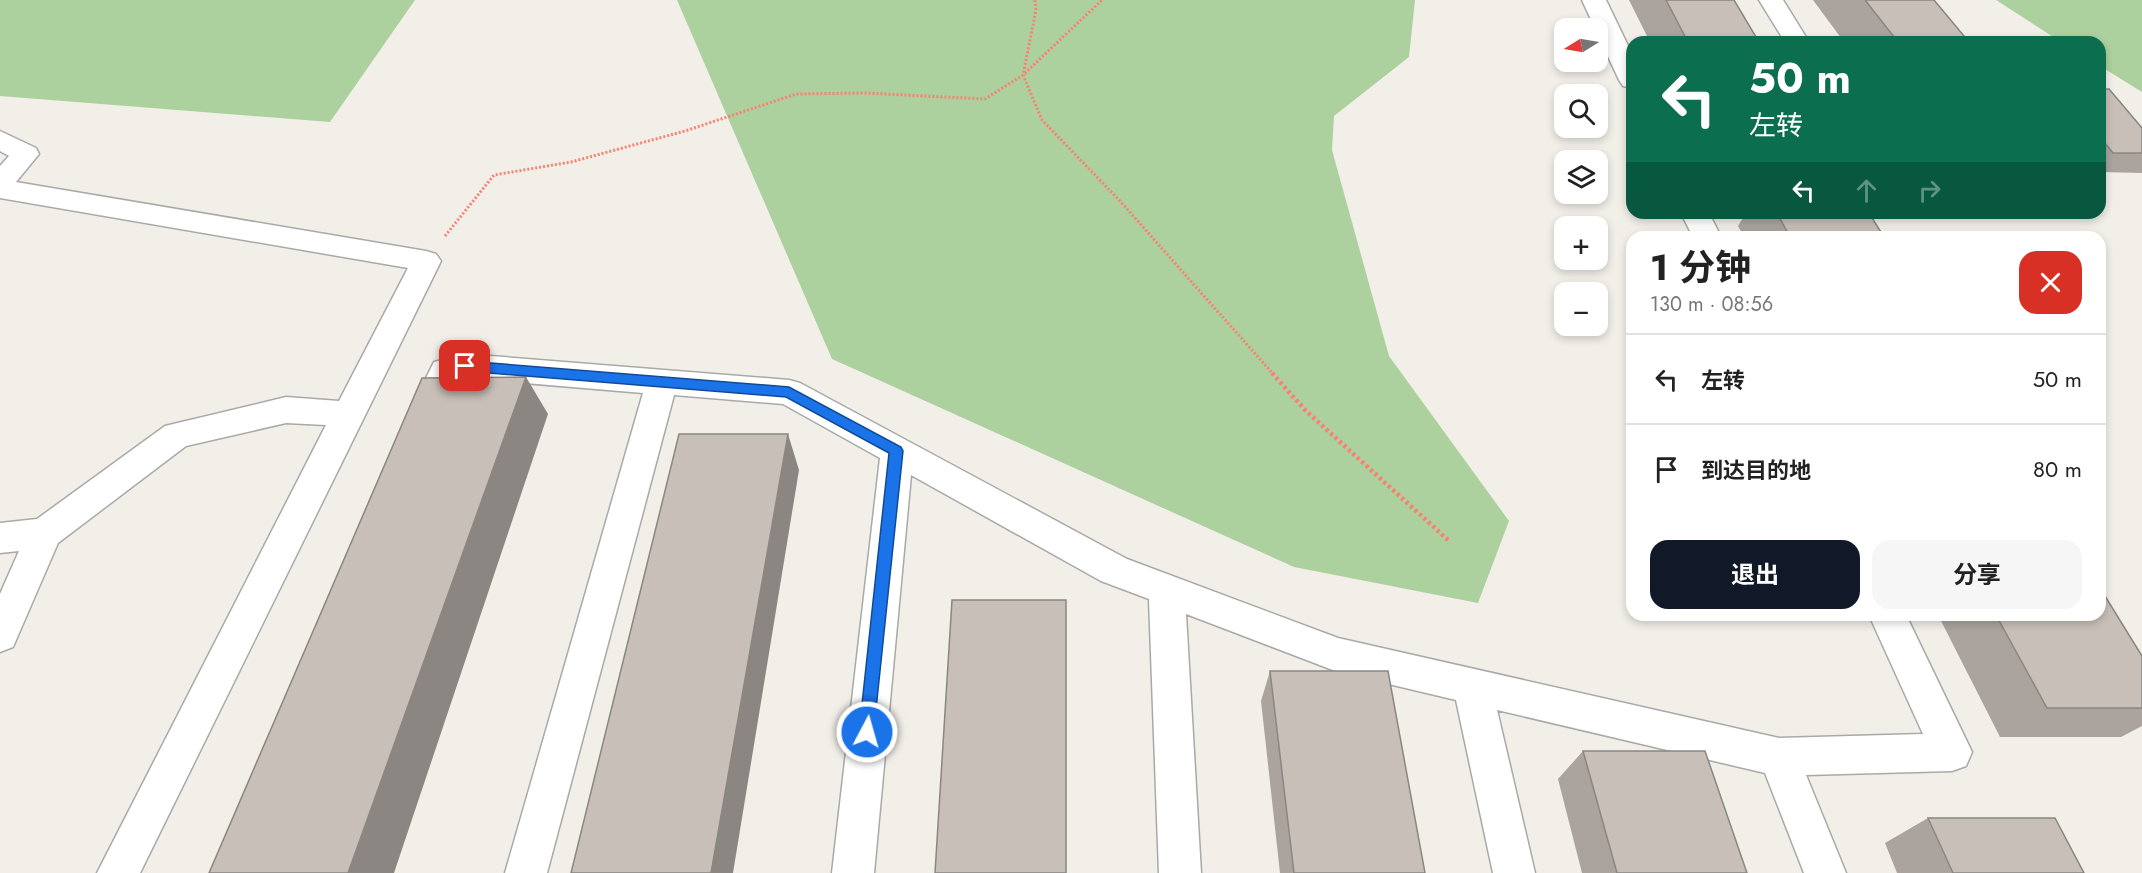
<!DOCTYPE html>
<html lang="zh">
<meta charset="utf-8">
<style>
:root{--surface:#fff;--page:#f6f6f6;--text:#222;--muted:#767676;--line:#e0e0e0;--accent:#111827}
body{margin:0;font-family:Jost,"Noto Sans SC",sans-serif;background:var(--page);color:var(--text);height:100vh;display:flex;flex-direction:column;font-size:22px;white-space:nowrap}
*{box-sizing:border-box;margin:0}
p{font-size:20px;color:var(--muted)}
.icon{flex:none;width:33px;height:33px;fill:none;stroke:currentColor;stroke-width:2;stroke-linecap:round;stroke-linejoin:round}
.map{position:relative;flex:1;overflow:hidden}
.side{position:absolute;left:1626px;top:231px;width:480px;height:390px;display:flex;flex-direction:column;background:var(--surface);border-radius:18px;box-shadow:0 3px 9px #0003}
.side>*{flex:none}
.hud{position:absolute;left:1626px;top:36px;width:480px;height:183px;border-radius:18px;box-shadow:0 3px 9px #0003;background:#0b6e4f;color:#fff;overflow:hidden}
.needle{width:39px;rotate:259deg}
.controls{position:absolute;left:1554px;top:18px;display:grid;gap:12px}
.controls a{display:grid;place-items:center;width:54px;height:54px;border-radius:12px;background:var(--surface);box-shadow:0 3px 9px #0003;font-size:30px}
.pin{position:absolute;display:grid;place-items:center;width:51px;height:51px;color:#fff;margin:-26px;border-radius:12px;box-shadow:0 3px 9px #0006}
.me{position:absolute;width:66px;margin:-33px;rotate:6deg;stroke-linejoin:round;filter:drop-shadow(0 0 4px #0008)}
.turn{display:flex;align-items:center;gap:21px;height:126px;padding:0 24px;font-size:27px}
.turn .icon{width:78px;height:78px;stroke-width:2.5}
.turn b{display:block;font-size:42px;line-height:51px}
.lanes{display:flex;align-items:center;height:57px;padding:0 24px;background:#0003;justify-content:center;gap:30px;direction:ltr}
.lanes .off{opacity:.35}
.round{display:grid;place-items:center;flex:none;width:63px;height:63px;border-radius:18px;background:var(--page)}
.overview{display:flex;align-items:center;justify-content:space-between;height:102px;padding:0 24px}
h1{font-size:36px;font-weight:700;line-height:45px}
.primary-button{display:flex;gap:12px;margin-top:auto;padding:12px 24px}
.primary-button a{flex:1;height:69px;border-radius:18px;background:var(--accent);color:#fff;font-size:24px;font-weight:700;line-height:69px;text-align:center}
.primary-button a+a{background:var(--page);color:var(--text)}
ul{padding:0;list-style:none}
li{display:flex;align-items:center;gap:18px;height:90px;padding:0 24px;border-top:2px solid var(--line)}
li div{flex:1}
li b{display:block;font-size:22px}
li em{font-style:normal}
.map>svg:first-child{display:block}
.forest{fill:#add19e}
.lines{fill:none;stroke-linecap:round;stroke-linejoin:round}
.minor-casing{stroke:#a9a9a9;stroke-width:3}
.path-far1{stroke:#fa8072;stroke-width:3;stroke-dasharray:2 2;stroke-linecap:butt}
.path{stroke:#fa8072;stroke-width:4.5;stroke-dasharray:3 3;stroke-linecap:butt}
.minor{fill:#fff;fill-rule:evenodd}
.wall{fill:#aba49e}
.shaded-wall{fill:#8b8681}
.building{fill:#c7bfb8;stroke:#8b8681;stroke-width:1.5}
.route{fill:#1a73e8;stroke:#114b97;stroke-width:1.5}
</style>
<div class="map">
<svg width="2142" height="873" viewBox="0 0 2142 873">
<rect width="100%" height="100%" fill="#f2efe9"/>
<path class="forest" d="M0,0H415L330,122L0,96Z
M677,0H1415L1409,57L1334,116L1332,150L1389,356L1509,521L1478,603L1294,567L832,359Z
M1996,0H2142V92L2100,66V42H2061Z"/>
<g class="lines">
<g class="minor-casing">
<path id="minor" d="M1582,0H1606L1632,54V88L1623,86L1619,80Z
M1759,0H1783L1809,42H1785Z
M0,131L36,148L39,154L16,182L426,251L436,254L441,261L140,873H97L326,425L286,423L186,446L58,543L13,647L0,652V594L19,551L0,553V523L37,519L165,426L286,397L339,401L408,268L0,198V166L9,156L0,151Z
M1681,213H1709L1721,237H1693Z
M465,354L789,380L800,383L1127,559L1338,638L1779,738L1923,734L1869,615H1906L1972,752L1966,766L1952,771L1806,775L1846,873H1804L1765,773L1497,710L1535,873H1493L1456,700L1338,672L1186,614L1201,873H1159L1149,599L1101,581L911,475L874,873H832L880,458L783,404L674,395L547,873H505L643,393L465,378L456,380L434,427L422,431L410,427L406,418L434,362Z"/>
</g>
<path class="path-far1" d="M1035,0L1036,10L1023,75L1042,120L1120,201L1273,374
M445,236L494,175L571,162L685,131L796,94L866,93L985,99L1023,75L1102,0"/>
<path class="path" d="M1272,373L1305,410L1448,540"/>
<use href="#minor" class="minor"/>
</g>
<path class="wall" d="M1629,0H1734L1759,42H1650Z
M1813,0H1934L1969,42H1844Z
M2100,89L2142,128V173L2100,172Z
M1746,213H1869L1884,237H1744L1738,226Z
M1938,615H2100L2142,656V726L2121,737H2000Z
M1270,671L1425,873H1280L1261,701Z
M1583,751L1747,873H1582L1558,779Z
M1928,818L2084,873H1897L1885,843Z"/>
<path class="shaded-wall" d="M526,377L548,414L394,873H348Z
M788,434L799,470L733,873H711Z"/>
<path class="building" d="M1666,0H1734L1759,42H1688Z
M1865,0H1934L1969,42H1898Z
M2100,89H2109L2142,128V153H2113L2100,137Z
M1777,213H1869L1884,237H1790Z
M526,377L348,873H209L422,378Z
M679,434H788L711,873H571Z
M2100,588L2142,656V708H2047L1996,615H2100Z
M952,600H1066V873H935Z
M1270,671H1388L1425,873H1294Z
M1583,751H1705L1747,873H1617Z
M1928,818H2055L2084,873H1953Z"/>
<path class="route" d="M465,361L789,387L901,447L903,451L873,738L867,740L862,738L859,732L889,453L786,397L465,371L458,366Z"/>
</svg>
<div class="controls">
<a><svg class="needle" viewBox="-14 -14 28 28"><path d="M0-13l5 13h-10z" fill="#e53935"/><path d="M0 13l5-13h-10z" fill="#767676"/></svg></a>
<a><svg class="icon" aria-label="search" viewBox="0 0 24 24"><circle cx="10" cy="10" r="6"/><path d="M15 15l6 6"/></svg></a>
<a><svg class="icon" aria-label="layers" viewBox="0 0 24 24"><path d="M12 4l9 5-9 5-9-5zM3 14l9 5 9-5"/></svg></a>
<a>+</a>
<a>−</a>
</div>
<div class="pin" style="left:465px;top:366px;background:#d93025"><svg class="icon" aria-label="arrive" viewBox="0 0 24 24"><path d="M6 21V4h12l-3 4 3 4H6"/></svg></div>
<svg class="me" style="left:867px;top:732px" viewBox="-20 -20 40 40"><circle r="17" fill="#1a73e8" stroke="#fff" stroke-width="3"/><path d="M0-11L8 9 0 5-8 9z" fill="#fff"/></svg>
<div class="hud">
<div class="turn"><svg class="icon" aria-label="left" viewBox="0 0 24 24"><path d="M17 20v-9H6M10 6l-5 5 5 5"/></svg><div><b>50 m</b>左转</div></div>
<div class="lanes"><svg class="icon" aria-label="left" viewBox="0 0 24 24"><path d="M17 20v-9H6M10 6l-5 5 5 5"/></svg><svg class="icon off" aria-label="ahead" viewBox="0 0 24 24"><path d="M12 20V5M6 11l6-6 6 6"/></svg><svg class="icon off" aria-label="right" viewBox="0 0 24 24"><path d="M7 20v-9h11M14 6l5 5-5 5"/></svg></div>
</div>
<section class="side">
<div class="overview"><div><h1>1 分钟</h1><p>130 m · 08:56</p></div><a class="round" style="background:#d93025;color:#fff"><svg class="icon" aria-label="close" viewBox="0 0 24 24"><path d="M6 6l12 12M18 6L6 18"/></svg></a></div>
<ul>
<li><svg class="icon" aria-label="left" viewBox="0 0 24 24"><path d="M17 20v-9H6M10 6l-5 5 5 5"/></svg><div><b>左转</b></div><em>50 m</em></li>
<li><svg class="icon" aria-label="arrive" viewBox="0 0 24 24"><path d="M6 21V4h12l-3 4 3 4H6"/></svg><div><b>到达目的地</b></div><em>80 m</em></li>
</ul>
<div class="primary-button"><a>退出</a><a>分享</a></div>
</section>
</div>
